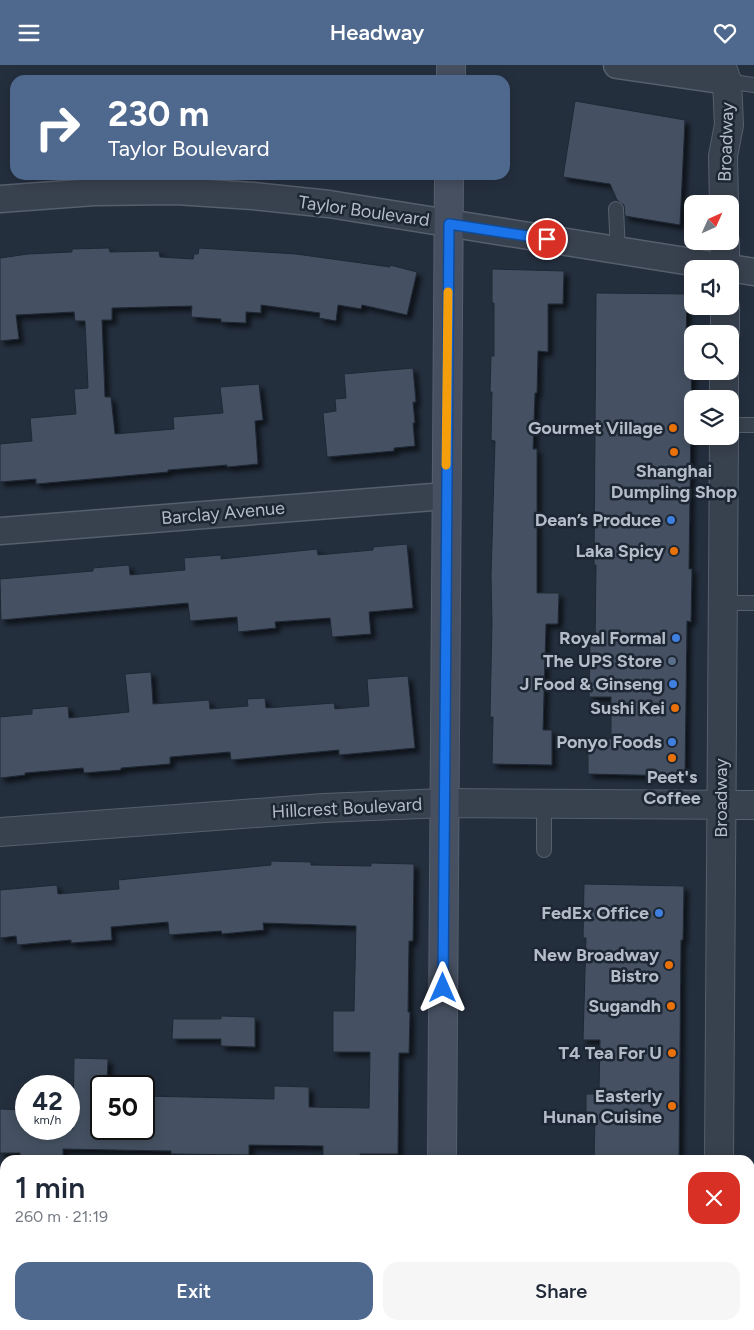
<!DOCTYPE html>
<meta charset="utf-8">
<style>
:root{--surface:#fff;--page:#f6f6f7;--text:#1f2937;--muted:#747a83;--accent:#4f688e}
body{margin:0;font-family:Figtree,sans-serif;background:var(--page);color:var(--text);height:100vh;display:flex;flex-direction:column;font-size:19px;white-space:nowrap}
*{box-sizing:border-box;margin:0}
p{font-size:16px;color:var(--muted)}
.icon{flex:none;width:28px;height:28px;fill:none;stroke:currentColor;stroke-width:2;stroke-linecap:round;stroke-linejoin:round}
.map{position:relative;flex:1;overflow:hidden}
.side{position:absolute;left:0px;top:1090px;width:755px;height:175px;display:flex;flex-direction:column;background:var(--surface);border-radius:15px 15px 0 0;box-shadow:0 2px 12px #0003}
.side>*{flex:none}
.hud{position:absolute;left:10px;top:10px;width:500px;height:105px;border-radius:15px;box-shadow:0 2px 12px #0003;background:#4f688e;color:#fff;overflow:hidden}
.needle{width:32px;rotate:45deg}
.tools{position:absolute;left:684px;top:130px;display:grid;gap:10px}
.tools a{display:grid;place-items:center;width:55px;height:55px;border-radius:10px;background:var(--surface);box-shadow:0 2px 12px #0003;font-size:25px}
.speed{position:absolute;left:15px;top:1010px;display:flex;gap:10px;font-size:25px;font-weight:700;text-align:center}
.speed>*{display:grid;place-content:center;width:65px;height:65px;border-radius:50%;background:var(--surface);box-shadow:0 2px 12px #0003;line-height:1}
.speed small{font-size:12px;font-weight:400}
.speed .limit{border:2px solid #111;border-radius:8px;background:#fff;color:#111}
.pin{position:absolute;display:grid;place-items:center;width:42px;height:42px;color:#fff;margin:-21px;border:2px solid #fff;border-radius:50%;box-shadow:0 1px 5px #0007}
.me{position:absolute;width:55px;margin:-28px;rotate:0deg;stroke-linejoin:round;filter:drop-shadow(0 0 4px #0008)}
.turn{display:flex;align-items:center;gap:18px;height:105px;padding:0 15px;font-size:22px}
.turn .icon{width:65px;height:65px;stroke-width:2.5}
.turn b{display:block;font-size:35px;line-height:42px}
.round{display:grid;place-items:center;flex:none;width:52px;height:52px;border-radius:15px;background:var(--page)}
.headline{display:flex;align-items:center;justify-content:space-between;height:85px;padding:0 15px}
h1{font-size:30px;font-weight:600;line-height:38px}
.cta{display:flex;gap:10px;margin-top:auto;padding:10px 15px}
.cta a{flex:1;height:58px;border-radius:15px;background:var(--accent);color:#fff;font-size:20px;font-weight:600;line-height:58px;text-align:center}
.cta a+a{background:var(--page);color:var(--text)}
header{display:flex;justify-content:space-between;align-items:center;height:65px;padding:0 15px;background:var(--accent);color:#fff;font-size:22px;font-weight:600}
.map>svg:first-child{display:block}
.building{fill:#455162;stroke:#1f2835;filter:url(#shadow)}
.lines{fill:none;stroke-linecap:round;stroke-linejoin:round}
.service-casing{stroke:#565f6c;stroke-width:16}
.minor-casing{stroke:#565f6c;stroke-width:29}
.tertiary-casing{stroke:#565f6c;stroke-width:30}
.secondary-casing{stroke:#565f6c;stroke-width:30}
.path{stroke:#44595c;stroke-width:3;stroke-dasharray:4 4;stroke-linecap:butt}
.service{stroke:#38414e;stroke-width:14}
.minor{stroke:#38414e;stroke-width:26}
.tertiary{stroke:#38414e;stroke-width:28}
.secondary{stroke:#465061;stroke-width:28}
.route-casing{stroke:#114b97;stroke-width:12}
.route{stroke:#1a73e8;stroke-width:9}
.slow{stroke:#f59e0b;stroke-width:9}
.food-dot{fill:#e8710a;stroke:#1d2633;stroke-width:2}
.shop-dot{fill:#3f7fe0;stroke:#1d2633;stroke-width:2}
.service-dot{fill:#5c6f8a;stroke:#1d2633;stroke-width:2}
.labels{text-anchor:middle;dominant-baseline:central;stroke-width:5;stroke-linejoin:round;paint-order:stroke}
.street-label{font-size:18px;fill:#b4bcc9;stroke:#1d2633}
.poi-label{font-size:18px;font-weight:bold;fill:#b4bcc9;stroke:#1d2633;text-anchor:end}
</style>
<header><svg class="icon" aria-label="menu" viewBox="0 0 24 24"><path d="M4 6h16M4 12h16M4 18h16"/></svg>Headway<svg class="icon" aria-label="heart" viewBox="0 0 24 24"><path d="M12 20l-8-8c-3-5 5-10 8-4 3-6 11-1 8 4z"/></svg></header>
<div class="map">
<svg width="754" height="1265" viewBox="0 0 754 1265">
<defs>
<filter id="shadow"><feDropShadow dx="4.5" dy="4.5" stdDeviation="2.5" flood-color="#0009"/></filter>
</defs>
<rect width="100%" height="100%" fill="#242f3e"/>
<path class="building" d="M575,36L685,55L680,160L625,151L624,140L617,135L610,119L563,112Z
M109,183L110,187L159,186L160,192L193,194L194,189H198L199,183L296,189L390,202V200L417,207L407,250L362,240L361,244L338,240L336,256L319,253L320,248L261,240V248L246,247V258L221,257V254L191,252L192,241L112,243V255H102L105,332H111L115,369L174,364L173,352L223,348L220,322L259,319L263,355L255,356L258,399L227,402V400L168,405V407L36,419V414L0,417V379L32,376L30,353L76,349L74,324L88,323L85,256H75L74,247L16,250L19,274L0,276V193L28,189L72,187V184Z
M492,204L564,206L563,239H548V287L538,286L537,328H535L533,384H537V528H559L558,559H546L543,665H552V700L492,699L493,652H490L492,558L491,511L495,376L491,375L492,327H490L491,291H494V238H492Z
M596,228L687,229L686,276H692L689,504H692L691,557L687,556L685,711L588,709V673L611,674V632H589L590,580H595L596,500H594Z
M413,303L416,337H413L415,358H413L415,381L394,383V386L327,392L323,348L336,346L335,334L346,333L344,309Z
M407,479L413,543L369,547L371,569L332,572L330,553L275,557L276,563L238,567L237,552L190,556L188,538L1,555L0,514L93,506V503L129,500L130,510L185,505L184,493L221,490V494L317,484L318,490L373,485V482Z
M151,607L153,639L209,635L210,644L248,641L247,634L265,633L266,643L334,638L335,644L369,641L367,614L408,611L415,683L339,690V685L231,695L230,687L170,692V699L121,703V705L84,708L83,703L25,708V710L0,713V652L32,649V644L68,641L69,653L129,647L125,609Z
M271,796L311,797V800L371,801V798L414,799L413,876H409L408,947H410L409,988H399L398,1089H360V1092L323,1091V1081L249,1080V1090L171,1089V1086L63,1084V1091H20V1088H0V1044L26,1045V1064H73L74,993L108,994L107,1021H101V1064H144V1031L274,1034V1021L309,1022V1042L369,1043L370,987H333V946H354L356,861L263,858L264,865L222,869L221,866L169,870L168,857L111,862L112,875L71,878V875L17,880L16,871L0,873V825L57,820L58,829L119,824L118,815L271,800Z
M584,819L684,821L683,875H681L679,1095H594L595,1053H586V1029H599L600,975H583L586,873H583Z
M221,951L255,952V982L221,981V974H172L173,954H221Z"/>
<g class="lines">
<g class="service-casing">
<path id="service" d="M727,16L754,20
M616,144L618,186
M730,360H754
M722,538H754
M544,739V785"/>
</g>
<g class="minor-casing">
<path id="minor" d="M617,0L727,16
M0,134L94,127L176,126L253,131L329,139L754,207
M0,466L446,431
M0,1133H5
M750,1138H754
M181,1265V1260"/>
</g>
<g class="tertiary-casing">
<path id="tertiary" d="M721,0L727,16L729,60L723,91L724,139
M725,204V176
M725,269V241
M724,334V306
M0,767L324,743L444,738L754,740
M719,1095L724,371
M718,1265V1260"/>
</g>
<g class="secondary-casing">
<path id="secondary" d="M451,15V0
M442,1095L449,110
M441,1265V1260"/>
</g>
<path class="path" d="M689,172V166H692"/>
<use href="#service" class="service"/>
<use href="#minor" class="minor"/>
<use href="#tertiary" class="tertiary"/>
<use href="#secondary" class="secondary"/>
</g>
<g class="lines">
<g class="route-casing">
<path id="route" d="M443,923L449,159L547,174"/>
</g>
<use href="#route" class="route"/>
<path class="slow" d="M446,400L448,227"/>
</g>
<g class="food-dot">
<circle cx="673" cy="363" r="5"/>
<circle cx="674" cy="387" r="5"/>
<circle cx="674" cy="486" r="5"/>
<circle cx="675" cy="643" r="5"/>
<circle cx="672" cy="693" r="5"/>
<circle cx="669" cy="900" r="5"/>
<circle cx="671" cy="941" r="5"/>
<circle cx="672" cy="988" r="5"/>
<circle cx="672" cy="1041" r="5"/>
</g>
<g class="shop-dot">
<circle cx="671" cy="455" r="5"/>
<circle cx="676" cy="573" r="5"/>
<circle cx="673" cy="619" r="5"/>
<circle cx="672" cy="677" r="5"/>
<circle cx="659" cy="848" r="5"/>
</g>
<circle class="service-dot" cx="672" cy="596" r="5"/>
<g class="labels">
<g class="street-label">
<text transform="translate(726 77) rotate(-88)">Broadway</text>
<text transform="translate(364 146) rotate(8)">Taylor Boulevard</text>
<text transform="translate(223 448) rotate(-5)">Barclay Avenue</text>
<text transform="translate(721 733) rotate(-90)">Broadway</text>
<text transform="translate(347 743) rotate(-3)">Hillcrest Boulevard</text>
</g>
<g class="poi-label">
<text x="663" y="363">Gourmet Village</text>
<text x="674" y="406" text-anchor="middle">Shanghai<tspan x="674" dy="21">Dumpling Shop</tspan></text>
<text x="661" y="455">Dean’s Produce</text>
<text x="664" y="486">Laka Spicy</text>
<text x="666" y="573">Royal Formal</text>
<text x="662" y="596">The UPS Store</text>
<text x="663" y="619">J Food &amp; Ginseng</text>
<text x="665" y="643">Sushi Kei</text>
<text x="662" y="677">Ponyo Foods</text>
<text x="672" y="712" text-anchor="middle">Peet's<tspan x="672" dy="21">Coffee</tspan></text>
<text x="649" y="848">FedEx Office</text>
<text x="659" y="890">New Broadway<tspan x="659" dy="21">Bistro</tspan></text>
<text x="661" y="941">Sugandh</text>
<text x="662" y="988">T4 Tea For U</text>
<text x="662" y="1031">Easterly<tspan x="662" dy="21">Hunan Cuisine</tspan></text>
</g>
</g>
</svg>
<div class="tools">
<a><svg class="needle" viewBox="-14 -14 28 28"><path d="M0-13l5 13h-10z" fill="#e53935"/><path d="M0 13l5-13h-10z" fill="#747a83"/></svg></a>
<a><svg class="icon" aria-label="sound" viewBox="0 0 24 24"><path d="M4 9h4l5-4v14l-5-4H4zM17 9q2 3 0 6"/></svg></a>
<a><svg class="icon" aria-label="search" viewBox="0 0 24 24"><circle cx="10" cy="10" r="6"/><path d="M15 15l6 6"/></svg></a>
<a><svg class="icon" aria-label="layers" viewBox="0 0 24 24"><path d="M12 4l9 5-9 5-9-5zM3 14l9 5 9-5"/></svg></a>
</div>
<div class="speed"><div>42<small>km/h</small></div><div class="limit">50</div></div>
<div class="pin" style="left:547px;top:174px;background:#d93025"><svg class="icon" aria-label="arrive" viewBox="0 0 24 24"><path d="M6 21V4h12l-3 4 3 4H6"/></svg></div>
<svg class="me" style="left:443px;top:923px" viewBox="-20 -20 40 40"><path d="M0-17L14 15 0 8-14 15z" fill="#1a73e8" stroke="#fff" stroke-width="4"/></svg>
<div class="hud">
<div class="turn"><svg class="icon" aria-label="right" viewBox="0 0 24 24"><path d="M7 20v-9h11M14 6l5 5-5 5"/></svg><div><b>230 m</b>Taylor Boulevard</div></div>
</div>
<section class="side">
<div class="headline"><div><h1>1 min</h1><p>260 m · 21:19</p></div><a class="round" style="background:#d93025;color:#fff"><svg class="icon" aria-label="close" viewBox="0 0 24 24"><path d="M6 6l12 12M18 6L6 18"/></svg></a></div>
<div class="cta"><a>Exit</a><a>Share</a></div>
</section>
</div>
